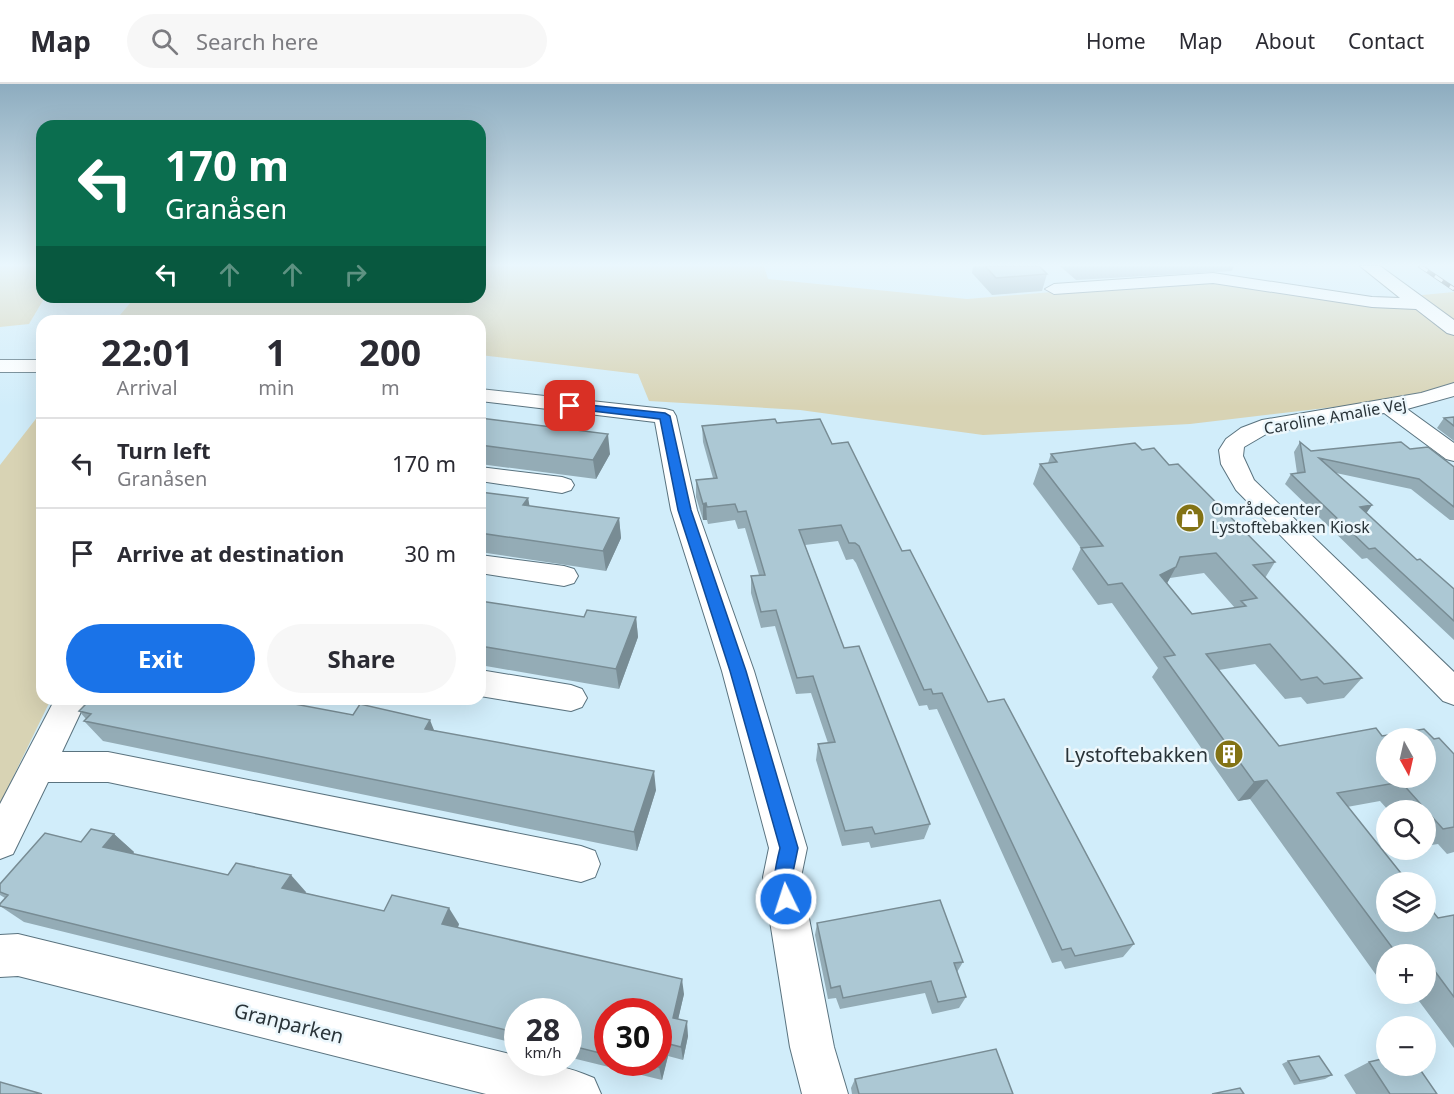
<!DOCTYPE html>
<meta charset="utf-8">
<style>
:root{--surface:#fff;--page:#f7f7f7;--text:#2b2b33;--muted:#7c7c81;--line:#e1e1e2;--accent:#1a73e8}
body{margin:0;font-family:"Noto Sans",sans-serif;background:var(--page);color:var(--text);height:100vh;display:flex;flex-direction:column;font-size:22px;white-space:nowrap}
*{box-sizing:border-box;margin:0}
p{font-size:20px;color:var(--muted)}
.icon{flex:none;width:33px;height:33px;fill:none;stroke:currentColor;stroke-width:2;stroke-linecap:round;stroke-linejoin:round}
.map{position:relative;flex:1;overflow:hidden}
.sheet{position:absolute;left:36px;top:231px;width:450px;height:390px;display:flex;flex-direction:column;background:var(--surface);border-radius:18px;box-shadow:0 6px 24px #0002}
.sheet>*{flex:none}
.hud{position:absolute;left:36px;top:36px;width:450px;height:183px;border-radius:18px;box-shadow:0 6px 24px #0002;background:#0b6e4f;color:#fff;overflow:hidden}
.needle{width:39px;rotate:172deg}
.controls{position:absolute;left:1376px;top:644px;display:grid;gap:12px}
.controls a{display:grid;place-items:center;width:60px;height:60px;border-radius:50%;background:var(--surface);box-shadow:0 6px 24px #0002;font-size:30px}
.speed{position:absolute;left:504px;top:914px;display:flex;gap:12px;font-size:30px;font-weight:700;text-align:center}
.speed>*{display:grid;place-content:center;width:78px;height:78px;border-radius:50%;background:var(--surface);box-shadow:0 6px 24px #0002;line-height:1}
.speed small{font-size:15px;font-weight:400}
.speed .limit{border:9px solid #d22;background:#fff;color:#111}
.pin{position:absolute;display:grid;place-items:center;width:51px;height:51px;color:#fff;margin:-26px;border-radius:12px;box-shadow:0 3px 9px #0006}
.me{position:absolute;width:66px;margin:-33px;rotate:356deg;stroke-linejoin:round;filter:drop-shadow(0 0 4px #0008)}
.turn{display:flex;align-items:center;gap:21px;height:126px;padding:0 30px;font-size:27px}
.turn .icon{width:78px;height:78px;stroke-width:2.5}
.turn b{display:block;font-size:42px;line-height:51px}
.lanes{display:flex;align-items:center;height:57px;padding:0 30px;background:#0003;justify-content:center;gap:30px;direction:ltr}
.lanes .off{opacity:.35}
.eta{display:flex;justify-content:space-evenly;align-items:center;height:102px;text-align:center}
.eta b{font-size:36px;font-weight:700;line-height:42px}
.action{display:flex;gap:12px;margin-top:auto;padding:12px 30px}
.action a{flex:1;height:69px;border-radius:36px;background:var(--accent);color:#fff;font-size:24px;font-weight:700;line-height:69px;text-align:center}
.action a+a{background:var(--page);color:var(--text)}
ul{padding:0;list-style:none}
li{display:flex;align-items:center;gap:18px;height:90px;padding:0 30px;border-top:2px solid var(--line)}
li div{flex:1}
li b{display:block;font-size:22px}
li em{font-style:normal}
header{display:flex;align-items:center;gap:36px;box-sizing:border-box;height:84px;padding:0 30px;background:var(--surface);border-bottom:2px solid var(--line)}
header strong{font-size:28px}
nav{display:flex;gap:33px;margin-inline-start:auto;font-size:21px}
.search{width:420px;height:54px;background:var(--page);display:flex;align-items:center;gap:15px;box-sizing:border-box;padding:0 21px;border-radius:33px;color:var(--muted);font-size:22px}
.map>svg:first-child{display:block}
.green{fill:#d8d3b4}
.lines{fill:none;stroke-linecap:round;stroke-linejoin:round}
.minor-casing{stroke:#5a737f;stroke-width:2}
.minor{fill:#fff;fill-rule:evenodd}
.rail-casing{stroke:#4f5d64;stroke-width:4.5}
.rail{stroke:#ecf7fc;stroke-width:3;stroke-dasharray:9;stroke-linecap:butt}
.wall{fill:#94acb6;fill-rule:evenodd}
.shaded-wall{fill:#788c94}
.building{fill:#acc8d4;stroke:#788c94;stroke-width:1.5;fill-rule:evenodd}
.route{fill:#1a73e8;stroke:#114b97;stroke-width:1.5}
.labels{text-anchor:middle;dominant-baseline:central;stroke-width:5;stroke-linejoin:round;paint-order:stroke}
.street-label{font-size:16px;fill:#293338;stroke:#ecf7fc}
.poi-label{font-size:16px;fill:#293338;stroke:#ecf7fc;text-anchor:start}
.near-poi-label{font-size:20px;fill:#293338;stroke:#ecf7fc;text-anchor:end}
.near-street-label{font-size:20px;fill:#293338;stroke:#ecf7fc}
</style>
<header>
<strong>Map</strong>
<div class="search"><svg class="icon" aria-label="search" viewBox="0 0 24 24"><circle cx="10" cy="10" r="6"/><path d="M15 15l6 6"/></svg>Search here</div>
<nav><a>Home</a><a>Map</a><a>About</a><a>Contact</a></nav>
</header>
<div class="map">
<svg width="1454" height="1010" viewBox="0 0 1454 1010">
<rect width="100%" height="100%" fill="#d1edfa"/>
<path class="green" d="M0,182H42V213H45L29,240L0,243Z
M480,182H764L768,195L967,215L1197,196L1359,217L1454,208V309L1190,340L983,351L800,326L649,317L638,290L480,271V237H115L131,218L128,213H480Z
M42,327V615H51L0,720V381Z"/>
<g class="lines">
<g class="minor-casing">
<path id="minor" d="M1360,182H1380L1454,236V251L1447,249L1416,225L1372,223L1213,199L1054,210L1045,205L1054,200L1213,189L1372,213L1400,214Z
M0,276H42V288H0Z
M1454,299V312L1407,325L1454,359V377L1446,375L1384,329L1268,349L1244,363L1243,372L1254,396L1454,588V621L1443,617L1236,406L1221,380L1219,366L1226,355L1241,344L1262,336L1421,309Z
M480,305L665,325L673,327L676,332L697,426L754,587L807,764L801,793L834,963L848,1010H802L790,963L763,793L769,764L722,587L671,426L655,338L480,317Z
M480,383L562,393L571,396L574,401L571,406L562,409L480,397Z
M480,471L564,482L574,485L578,492L574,499L564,502L480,489Z
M480,586L571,601L582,605L587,614L582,623L571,627L480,612Z
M55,615H87L62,668H108L581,762L595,767L600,780L595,793L581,798L108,698H48L13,770L0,775V720Z
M18,850L518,972V978C545,978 569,983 594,994L601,1010H486L18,892L0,893V851Z"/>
</g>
<use href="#minor" class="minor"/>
<g class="rail-casing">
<path id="rail" d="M1420,182L1454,205"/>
</g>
<use href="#rail" class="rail"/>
</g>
<path class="wall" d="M973,182H1039L1047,190L1042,207L992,211L972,189Z
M1060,182H1234L1232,187L1076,196Z
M1454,333V357L1437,344L1444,334Z
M480,334L610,370L596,395L480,380Z
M777,339L832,360L902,467L988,618L1134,860L1123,873L1065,885L1061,877L1052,879L937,625L929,626L927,621L919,622L856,479L853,475L846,476L838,457L805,461L844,564L930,740L924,755L871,764L869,758L842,762L816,676L818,660L828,659L811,609L796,610L775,542L761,544L751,509V492L759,491L745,444L738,445L735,436L708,440L707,436H703L696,413V396L713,394L703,358L702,342Z
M1300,358L1311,367L1410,365L1454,383V436H1450L1411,405L1336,389L1372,421L1366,429L1417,476L1454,505V556L1367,474L1362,475L1285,400L1291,390L1297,389L1294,368Z
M1142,366L1169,381L1275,478L1265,494L1362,594L1344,614L1307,620L1301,613L1285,615L1255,580L1219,586L1279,662L1382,652L1434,655L1454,670V768L1447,770L1438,760L1425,762V726H1388L1380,717L1347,723L1438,834L1454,831V964L1413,909H1425V870H1386V902H1384L1250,715L1238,717L1152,593L1158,584L1112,519L1098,521L1072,485L1081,464L1033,400L1040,380L1048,379L1051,370ZM1204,489L1235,524L1192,530L1167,499L1170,494Z
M480,408L528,414L529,422L619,434L621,454L606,487L480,468Z
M480,517L584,533H636L638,553L619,605L480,581Z
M79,627L434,646L656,706L637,767L103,657L84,637L86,635Z
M114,750L134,768L133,770L306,808L305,809L384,827L459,840L458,844L684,910L678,935L688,952L683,976L668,972L662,996L568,973V927H518V960L24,838L0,822V820L5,814L0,811V800L81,758ZM608,927L658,978H608Z
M817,839L963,878L957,888L966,913L959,924L932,930L925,909L840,925L836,914L828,915L815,851Z
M1288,977L1332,991L1325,995L1294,1001L1282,980Z
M1369,978L1437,1010H1356L1344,991Z
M855,995L1013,1010H852L851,1004Z"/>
<path class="shaded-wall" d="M608,350L610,370L596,395L593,376Z
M528,414L532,434L523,421Z
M706,419L707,436H703V420Z
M1372,421L1365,431L1360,423Z
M619,434L621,454L606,487L603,467Z
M1176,483L1165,503L1160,491Z
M636,533L638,553L619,605L616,585Z
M430,636L438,656L425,645Z
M654,687L656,706L637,767L634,748Z
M1267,696L1250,715L1238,717L1254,698Z
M114,750L134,768L124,781L103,763Z
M291,791L306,808L298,821L282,804Z
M449,824L459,840L452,857L442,840Z
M682,895L684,910L675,949L673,934Z
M687,937L688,952L683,976L681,963Z
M665,959L668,972L662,996L659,983Z"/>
<path class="building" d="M985,182H1039L1047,190L996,194Z
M1454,333V342L1444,334Z
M480,334L608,350L593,376L480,361Z
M775,335L777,339L820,335L832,360L848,358L902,467L910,466L988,618L1004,615L1134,860L1075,872L1071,864L1062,866L942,609L933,610L931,605L924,606L859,462L855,459H849L841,441L799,446L844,564L859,562L930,740L875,750L872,743L845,747L818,660L835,658L813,592L797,594L776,526L761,528L751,492L765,491L746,427L738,428L735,420L707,423L706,419L703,420L696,396L717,394L702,342Z
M1300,358L1311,367L1401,358L1410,365L1428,363L1454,383V423L1419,395L1319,374L1372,421L1360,423L1417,476L1420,475L1454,505V537L1375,464L1369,465L1291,390L1305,388Z
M1135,359L1142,366L1154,364L1169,381L1178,380L1275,478L1253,481L1362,594L1324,600L1317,593L1301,596L1270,560L1206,570L1279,662L1376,644L1382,652L1424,645L1434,655L1439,654L1454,670V743L1443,745L1401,698L1337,709L1408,798H1386V837H1425V818L1438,834L1454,831V913L1431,882L1425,884V870H1397L1267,696L1254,698L1164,573L1175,571L1122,499L1108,501L1081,464L1103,462L1040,380L1057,378L1051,370ZM1216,469L1257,514L1241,517L1246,522L1192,530L1160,491L1176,483L1180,473ZM1386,654H1425V693H1386Z
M480,408L528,414L523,421L619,434L603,467L480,449Z
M480,517L584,533L587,526L636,533L616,585L480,562Z
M91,615H268L353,631L360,620L430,636L425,645L654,687L634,748L84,637L91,630L79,627Z
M91,745L114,750L103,763L228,791L236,779L291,791L282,804L384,827L392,811L449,824L442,840L682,895L673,934L687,937L681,963L665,959L659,983L637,978H658V927H608V971L568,961V927H518V949L0,822V820L8,811L0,808V800L45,749L81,758Z
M940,816L963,878L954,879L966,913L938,918L931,897L843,914L840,902L831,904L817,839Z
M996,965L1013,1010H859L855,995Z
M1319,972L1332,991L1300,997L1288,977Z
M1386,974V981H1417L1437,1010H1390L1369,978Z
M0,998L42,1010H0Z
M1240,1004L1244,1010H1212Z"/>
<linearGradient id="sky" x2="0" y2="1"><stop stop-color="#8dacbf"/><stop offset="0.56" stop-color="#eaf7fd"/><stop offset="1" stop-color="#eaf7fd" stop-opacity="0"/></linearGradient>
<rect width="1454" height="323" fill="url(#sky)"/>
<path class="route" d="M570,319L665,329L670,332L691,426L746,587L798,764L792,793L795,815L793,821L786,824L779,821C771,801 775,784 780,764L730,587L678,426L660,335L567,324L565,322Z"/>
<defs>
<g id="shop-disc" transform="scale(1.5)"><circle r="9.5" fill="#837315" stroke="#ecf7fc"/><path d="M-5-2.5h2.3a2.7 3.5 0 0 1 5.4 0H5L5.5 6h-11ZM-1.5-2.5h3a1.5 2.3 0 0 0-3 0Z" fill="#fff"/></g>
<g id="building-disc" transform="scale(1.5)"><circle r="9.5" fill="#837315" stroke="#ecf7fc"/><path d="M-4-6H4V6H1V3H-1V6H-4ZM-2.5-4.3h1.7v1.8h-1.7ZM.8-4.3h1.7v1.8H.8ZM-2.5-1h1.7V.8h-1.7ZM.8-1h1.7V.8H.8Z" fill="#fff"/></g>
</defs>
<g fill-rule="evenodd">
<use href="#shop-disc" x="1190" y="434"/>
<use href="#building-disc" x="1229" y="670"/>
</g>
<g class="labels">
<g class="street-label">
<text transform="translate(1335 332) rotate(-10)">Caroline Amalie Vej</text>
</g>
<g class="poi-label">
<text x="1211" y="425">Områdecenter<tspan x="1211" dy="18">Lystoftebakken Kiosk</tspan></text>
</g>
<g class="near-poi-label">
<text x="1208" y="670">Lystoftebakken</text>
</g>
<g class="near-street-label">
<text transform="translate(289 939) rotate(14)">Granparken</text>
</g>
</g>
</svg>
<div class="controls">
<a><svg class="needle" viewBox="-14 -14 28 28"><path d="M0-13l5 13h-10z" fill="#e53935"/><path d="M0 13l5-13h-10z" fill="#7c7c81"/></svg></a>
<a><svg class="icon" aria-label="search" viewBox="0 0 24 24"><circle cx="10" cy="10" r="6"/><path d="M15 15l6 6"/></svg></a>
<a><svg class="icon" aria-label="layers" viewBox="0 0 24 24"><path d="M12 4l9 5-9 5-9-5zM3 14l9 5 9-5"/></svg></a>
<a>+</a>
<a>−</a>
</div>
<div class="speed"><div>28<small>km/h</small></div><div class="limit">30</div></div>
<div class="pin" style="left:570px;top:322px;background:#d93025"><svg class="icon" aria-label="arrive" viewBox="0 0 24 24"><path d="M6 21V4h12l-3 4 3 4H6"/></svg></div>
<svg class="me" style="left:786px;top:815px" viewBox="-20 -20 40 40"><circle r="17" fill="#1a73e8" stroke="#fff" stroke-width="3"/><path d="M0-11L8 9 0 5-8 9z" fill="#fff"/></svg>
<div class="hud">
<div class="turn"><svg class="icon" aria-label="left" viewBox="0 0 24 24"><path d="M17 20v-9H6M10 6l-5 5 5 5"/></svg><div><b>170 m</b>Granåsen</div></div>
<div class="lanes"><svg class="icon" aria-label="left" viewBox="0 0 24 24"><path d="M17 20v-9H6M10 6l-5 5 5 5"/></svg><svg class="icon off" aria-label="ahead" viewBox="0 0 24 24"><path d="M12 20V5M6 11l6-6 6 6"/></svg><svg class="icon off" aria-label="ahead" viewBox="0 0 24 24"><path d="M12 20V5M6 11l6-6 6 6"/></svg><svg class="icon off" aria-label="right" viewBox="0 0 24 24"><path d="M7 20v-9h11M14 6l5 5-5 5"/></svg></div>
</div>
<section class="sheet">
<div class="eta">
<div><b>22:01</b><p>Arrival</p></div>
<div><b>1</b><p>min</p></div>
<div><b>200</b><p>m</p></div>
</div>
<ul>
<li><svg class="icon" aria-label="left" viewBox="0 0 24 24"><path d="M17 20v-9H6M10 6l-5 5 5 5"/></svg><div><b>Turn left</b><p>Granåsen</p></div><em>170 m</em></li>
<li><svg class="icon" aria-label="arrive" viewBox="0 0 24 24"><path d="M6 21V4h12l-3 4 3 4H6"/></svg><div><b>Arrive at destination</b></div><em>30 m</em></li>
</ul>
<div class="action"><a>Exit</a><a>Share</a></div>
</section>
</div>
